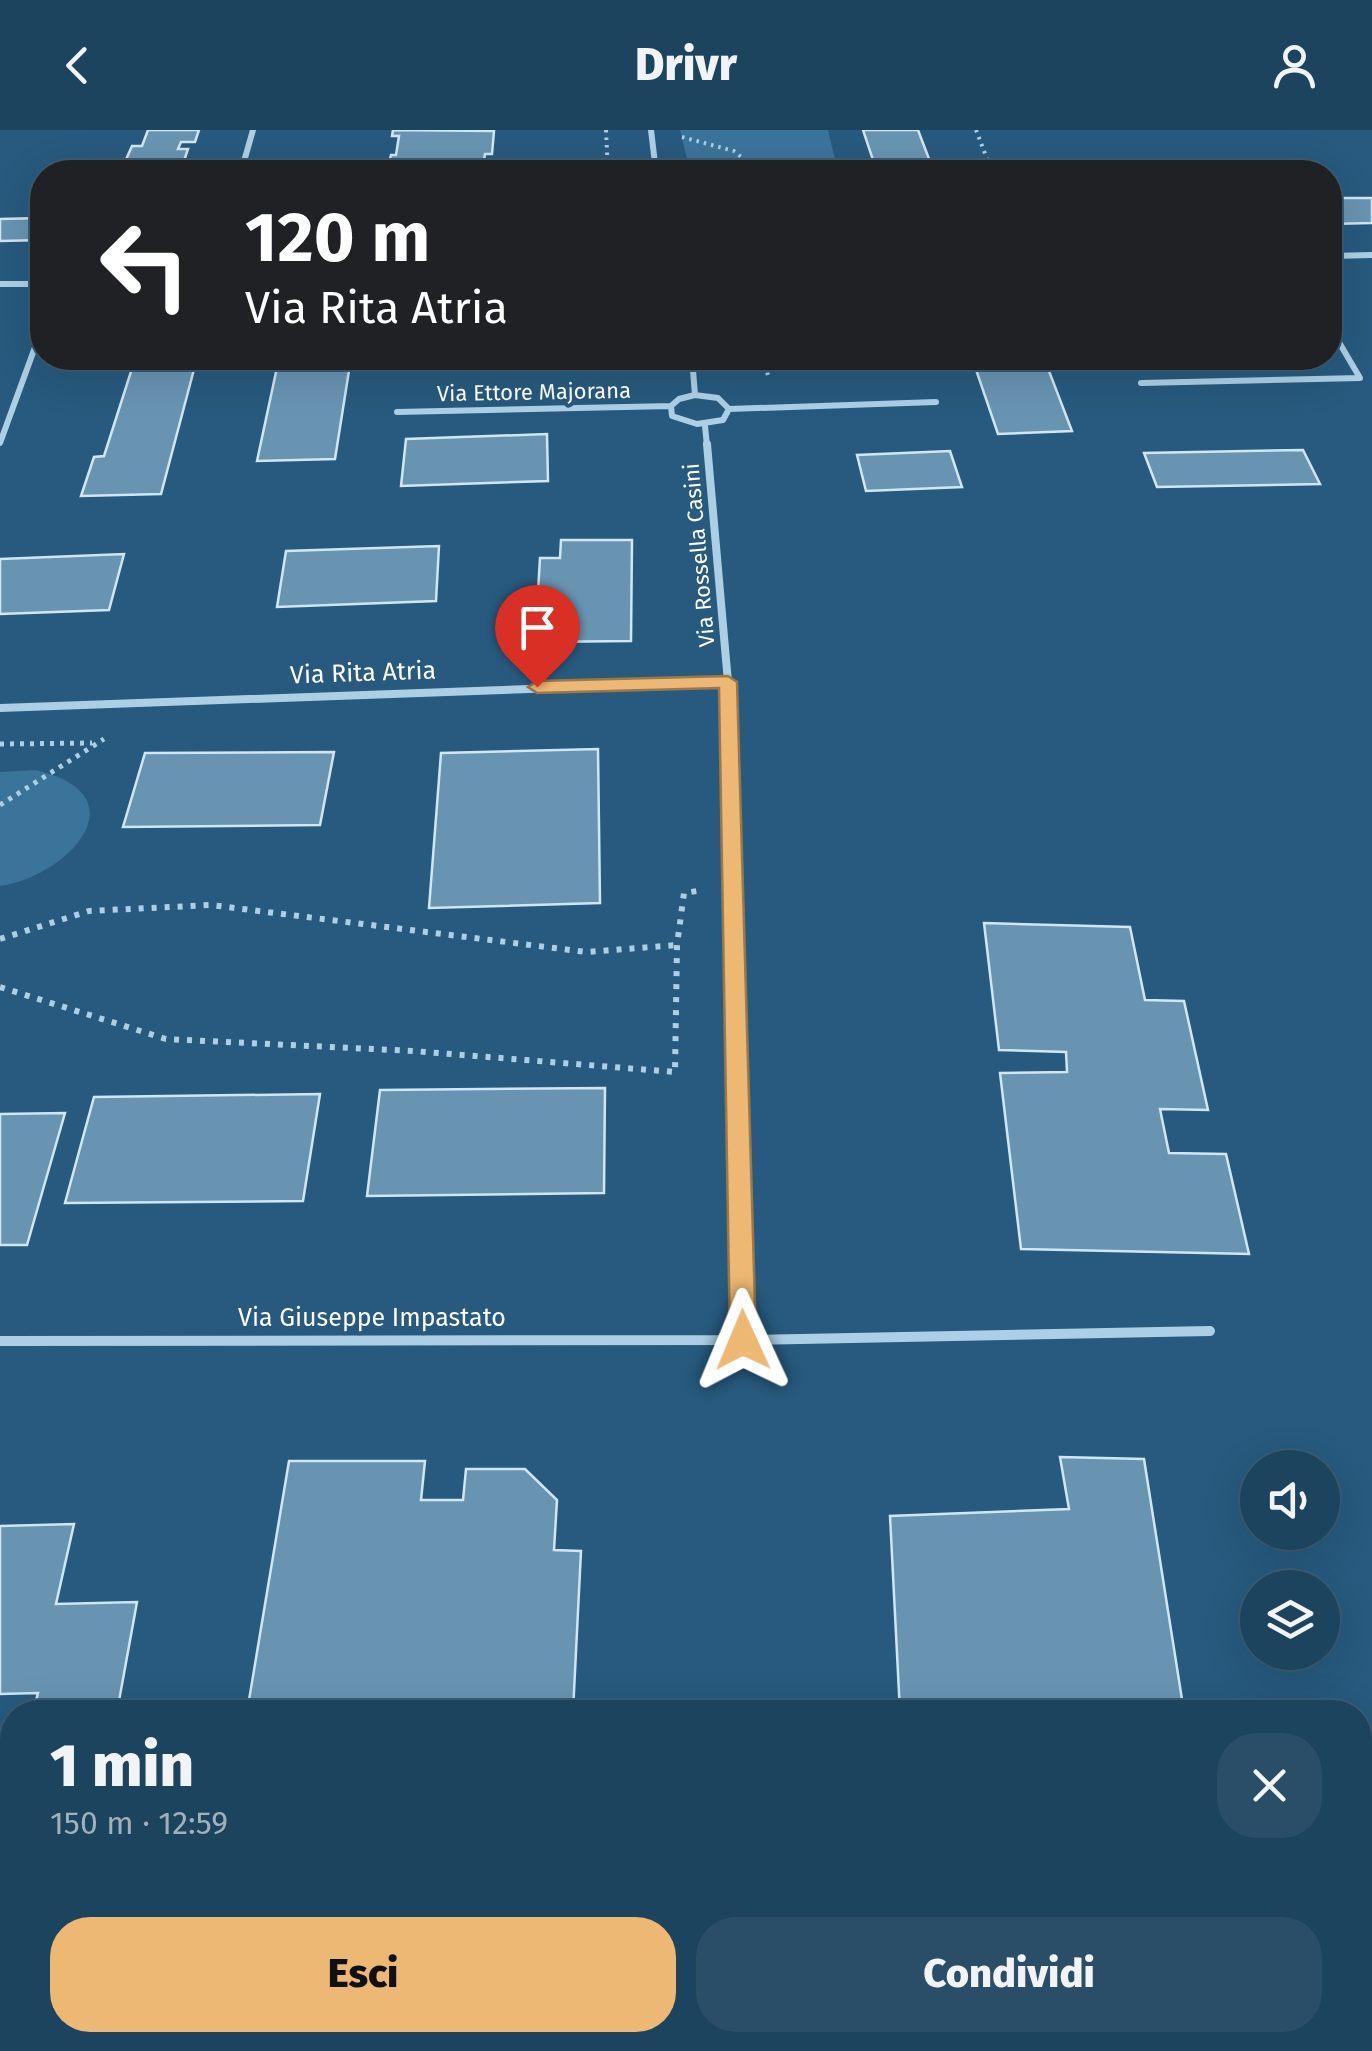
<!DOCTYPE html>
<html lang="it">
<meta charset="utf-8">
<style>
:root{--surface:#1d445e;--page:#2a4e67;--text:#f1f3f6;--muted:#a0b0bc;--line:#3b5c73;--accent:#edb873}
body{margin:0;font-family:"Fira Sans",sans-serif;background:var(--page);color:var(--text);height:100vh;display:flex;flex-direction:column;font-size:38px;white-space:nowrap}
*{box-sizing:border-box;margin:0}
p{font-size:32px;color:var(--muted)}
.icon{flex:none;width:55px;height:55px;fill:none;stroke:currentColor;stroke-width:2;stroke-linecap:round;stroke-linejoin:round}
.map{position:relative;flex:1;overflow:hidden}
.sheet{position:absolute;left:0px;top:1570px;width:1372px;height:352px;display:flex;flex-direction:column;background:var(--surface);border-radius:40px 40px 0 0;box-shadow:0 10px 40px #0002,0 0 0 2px var(--line)}
.sheet>*{flex:none}
.banner{position:absolute;left:30px;top:30px;width:1312px;height:210px;border-radius:40px;box-shadow:0 10px 40px #0002,0 0 0 2px var(--line);background:#202124;color:#fff;overflow:hidden}
.controls{position:absolute;left:1240px;top:1320px;display:grid;gap:20px}
.controls a{display:grid;place-items:center;width:100px;height:100px;border-radius:50%;background:var(--surface);box-shadow:0 10px 40px #0002,0 0 0 2px var(--line);font-size:50px}
.pin{position:absolute;display:grid;place-items:center;width:85px;height:85px;color:#fff;margin:-102px -42px;border-radius:50% 50% 50% 0;rotate:-45deg;box-shadow:0 0 10px #0007}
.pin .icon{rotate:45deg}
.me{position:absolute;width:110px;margin:-55px;rotate:359deg;stroke-linejoin:round;filter:drop-shadow(0 0 8px #0008)}
.turn{display:flex;align-items:center;gap:35px;height:210px;padding:0 50px;font-size:45px}
.turn .icon{width:130px;height:130px;stroke-width:2.5}
.turn b{display:block;font-size:70px;line-height:85px}
.round{display:grid;place-items:center;flex:none;width:105px;height:105px;border-radius:40px;background:var(--page)}
.overview{display:flex;align-items:center;justify-content:space-between;height:170px;padding:0 50px}
h1{font-size:60px;font-weight:800;line-height:75px}
.primary-button{display:flex;gap:20px;margin-top:auto;padding:20px 50px}
.primary-button a{flex:1;height:115px;border-radius:40px;background:var(--accent);color:#111;font-size:40px;font-weight:800;line-height:115px;text-align:center}
.primary-button a+a{background:var(--page);color:var(--text)}
header{display:flex;justify-content:space-between;align-items:center;height:130px;padding:0 50px;background:var(--surface);font-size:45px;font-weight:800}
.map>svg:first-child{display:block}
.green{fill:#3b749b}
.building{fill:#6894b2;stroke:#d0e6f4;stroke-width:2.5}
.lines{fill:none;stroke-linecap:round;stroke-linejoin:round}
.path-far2{stroke:#adcfe5;stroke-width:4;stroke-dasharray:2.5 5;stroke-linecap:butt}
.path-far1{stroke:#adcfe5;stroke-width:5;stroke-dasharray:4 6;stroke-linecap:butt}
.path{stroke:#adcfe5;stroke-width:6;stroke-dasharray:5 8;stroke-linecap:butt}
.street-far2{stroke:#adcfe5;stroke-width:6}
.street-far1{stroke:#adcfe5;stroke-width:8}
.street{stroke:#adcfe5;stroke-width:10}
.route{fill:#edb873;stroke:#9a784b;stroke-width:2.5}
.labels{text-anchor:middle;dominant-baseline:central;stroke-width:8;stroke-linejoin:round;paint-order:stroke}
.far-street-label{font-size:22px;fill:#fff;stroke:#275a7e}
.street-label{font-size:25px;fill:#fff;stroke:#275a7e}
</style>
<header><svg class="icon" aria-label="back" viewBox="0 0 24 24"><path d="M15 5l-7 7 7 7"/></svg>Drivr<svg class="icon" aria-label="person" viewBox="0 0 24 24"><circle cx="12" cy="8" r="4"/><path d="M4 21q1-7 8-7t8 7"/></svg></header>
<div class="map">
<svg width="1372" height="1921" viewBox="0 0 1372 1921">
<rect width="100%" height="100%" fill="#275a7e"/>
<path class="green" d="M680,0H828L838,42H690Z
M35,640C142,664 71,745 0,756V642Z"/>
<path class="building" d="M148,0H199L195,12H181L178,19H188L184,31H173L171,36H185L183,42H131L134,34H124L132,16H142Z
M393,0L494,1L492,24H485L483,36L459,37V34L388,37L391,25H396L399,6H392Z
M863,0H918L934,42H877Z
M1330,68H1372V93L1330,94Z
M42,88V110L0,111V89Z
M124,228H197L161,364L81,366L94,327L104,326L135,229Z
M279,228H351L335,329L257,331Z
M972,228H1044L1072,301L998,304Z
M547,304L548,351L401,356L406,309Z
M1303,320L1320,354L1157,357L1144,323Z
M950,321L962,357L866,361L857,325Z
M561,410H632L631,511L535,512L540,428H560Z
M439,416L436,471L277,477L286,421Z
M124,424L109,480L0,484V429Z
M598,619L600,773L429,778L441,623Z
M334,622L320,695L123,697L145,623Z
M984,793L1130,797L1145,870L1184,871L1208,980L1160,979L1169,1023L1226,1024L1249,1124L1021,1119L1000,943L1067,942L1066,922L999,920Z
M605,958L604,1063L367,1066L380,960Z
M320,964L303,1071L65,1073L94,967Z
M65,983L27,1115H0V984Z
M1060,1327L1144,1329L1184,1582H900L890,1386L1069,1379Z
M289,1331H425L421,1370H463L466,1339H525L557,1370L554,1420L581,1421L573,1582H247Z
M74,1394L56,1474L137,1472L117,1582H33L38,1563L0,1564V1396Z"/>
<g class="lines">
<path class="path-far2" d="M606,0L608,42
M976,0L992,42
M682,7L734,21L759,42
M764,228L769,250"/>
<path class="path-far1" d="M0,614L92,613
M0,675L104,609"/>
<path class="path" d="M0,809L89,781L211,775L586,822L677,815
M0,857L166,909L413,921L675,942L677,815L684,763L704,760"/>
<path class="street-far2" d="M651,0L656,42
M241,42L253,0
M1330,126L1372,125
M0,154H42
M692,228L695,265
M1141,253L1360,248L1330,197
M695,265L718,268L729,279L723,290L697,294L672,286L671,276L679,269Z
M729,279L936,272
M397,282L671,276
M705,296L707,316
M0,313L42,198"/>
<path class="street-far1" d="M707,314L728,552L732,723
M0,578L728,552"/>
<path class="street" d="M732,720L743,1210L1210,1201
M0,1211L743,1210"/>
</g>
<path class="route" d="M728,546L737,552L756,1210L752,1218L743,1221L734,1218L730,1210L719,558L537,563L528,557L537,551Z"/>
<g class="labels">
<g class="far-street-label">
<text transform="translate(534 262) rotate(-1)">Via Ettore Majorana</text>
<text transform="translate(699 425) rotate(-95)">Via Rossella Casini</text>
</g>
<g class="street-label">
<text transform="translate(363 543) rotate(-2)">Via Rita Atria</text>
<text x="372" y="1188">Via Giuseppe Impastato</text>
</g>
</g>
</svg>
<div class="controls">
<a><svg class="icon" aria-label="sound" viewBox="0 0 24 24"><path d="M4 9h4l5-4v14l-5-4H4zM17 9q2 3 0 6"/></svg></a>
<a><svg class="icon" aria-label="layers" viewBox="0 0 24 24"><path d="M12 4l9 5-9 5-9-5zM3 14l9 5 9-5"/></svg></a>
</div>
<div class="pin" style="left:537px;top:557px;background:#d93025"><svg class="icon" aria-label="arrive" viewBox="0 0 24 24"><path d="M6 21V4h12l-3 4 3 4H6"/></svg></div>
<svg class="me" style="left:743px;top:1210px" viewBox="-20 -20 40 40"><path d="M0-17L14 15 0 8-14 15z" fill="#edb873" stroke="#fff" stroke-width="4"/></svg>
<div class="banner">
<div class="turn"><svg class="icon" aria-label="left" viewBox="0 0 24 24"><path d="M17 20v-9H6M10 6l-5 5 5 5"/></svg><div><b>120 m</b>Via Rita Atria</div></div>
</div>
<section class="sheet">
<div class="overview"><div><h1>1 min</h1><p>150 m · 12:59</p></div><a class="round"><svg class="icon" aria-label="close" viewBox="0 0 24 24"><path d="M6 6l12 12M18 6L6 18"/></svg></a></div>
<div class="primary-button"><a>Esci</a><a>Condividi</a></div>
</section>
</div>
